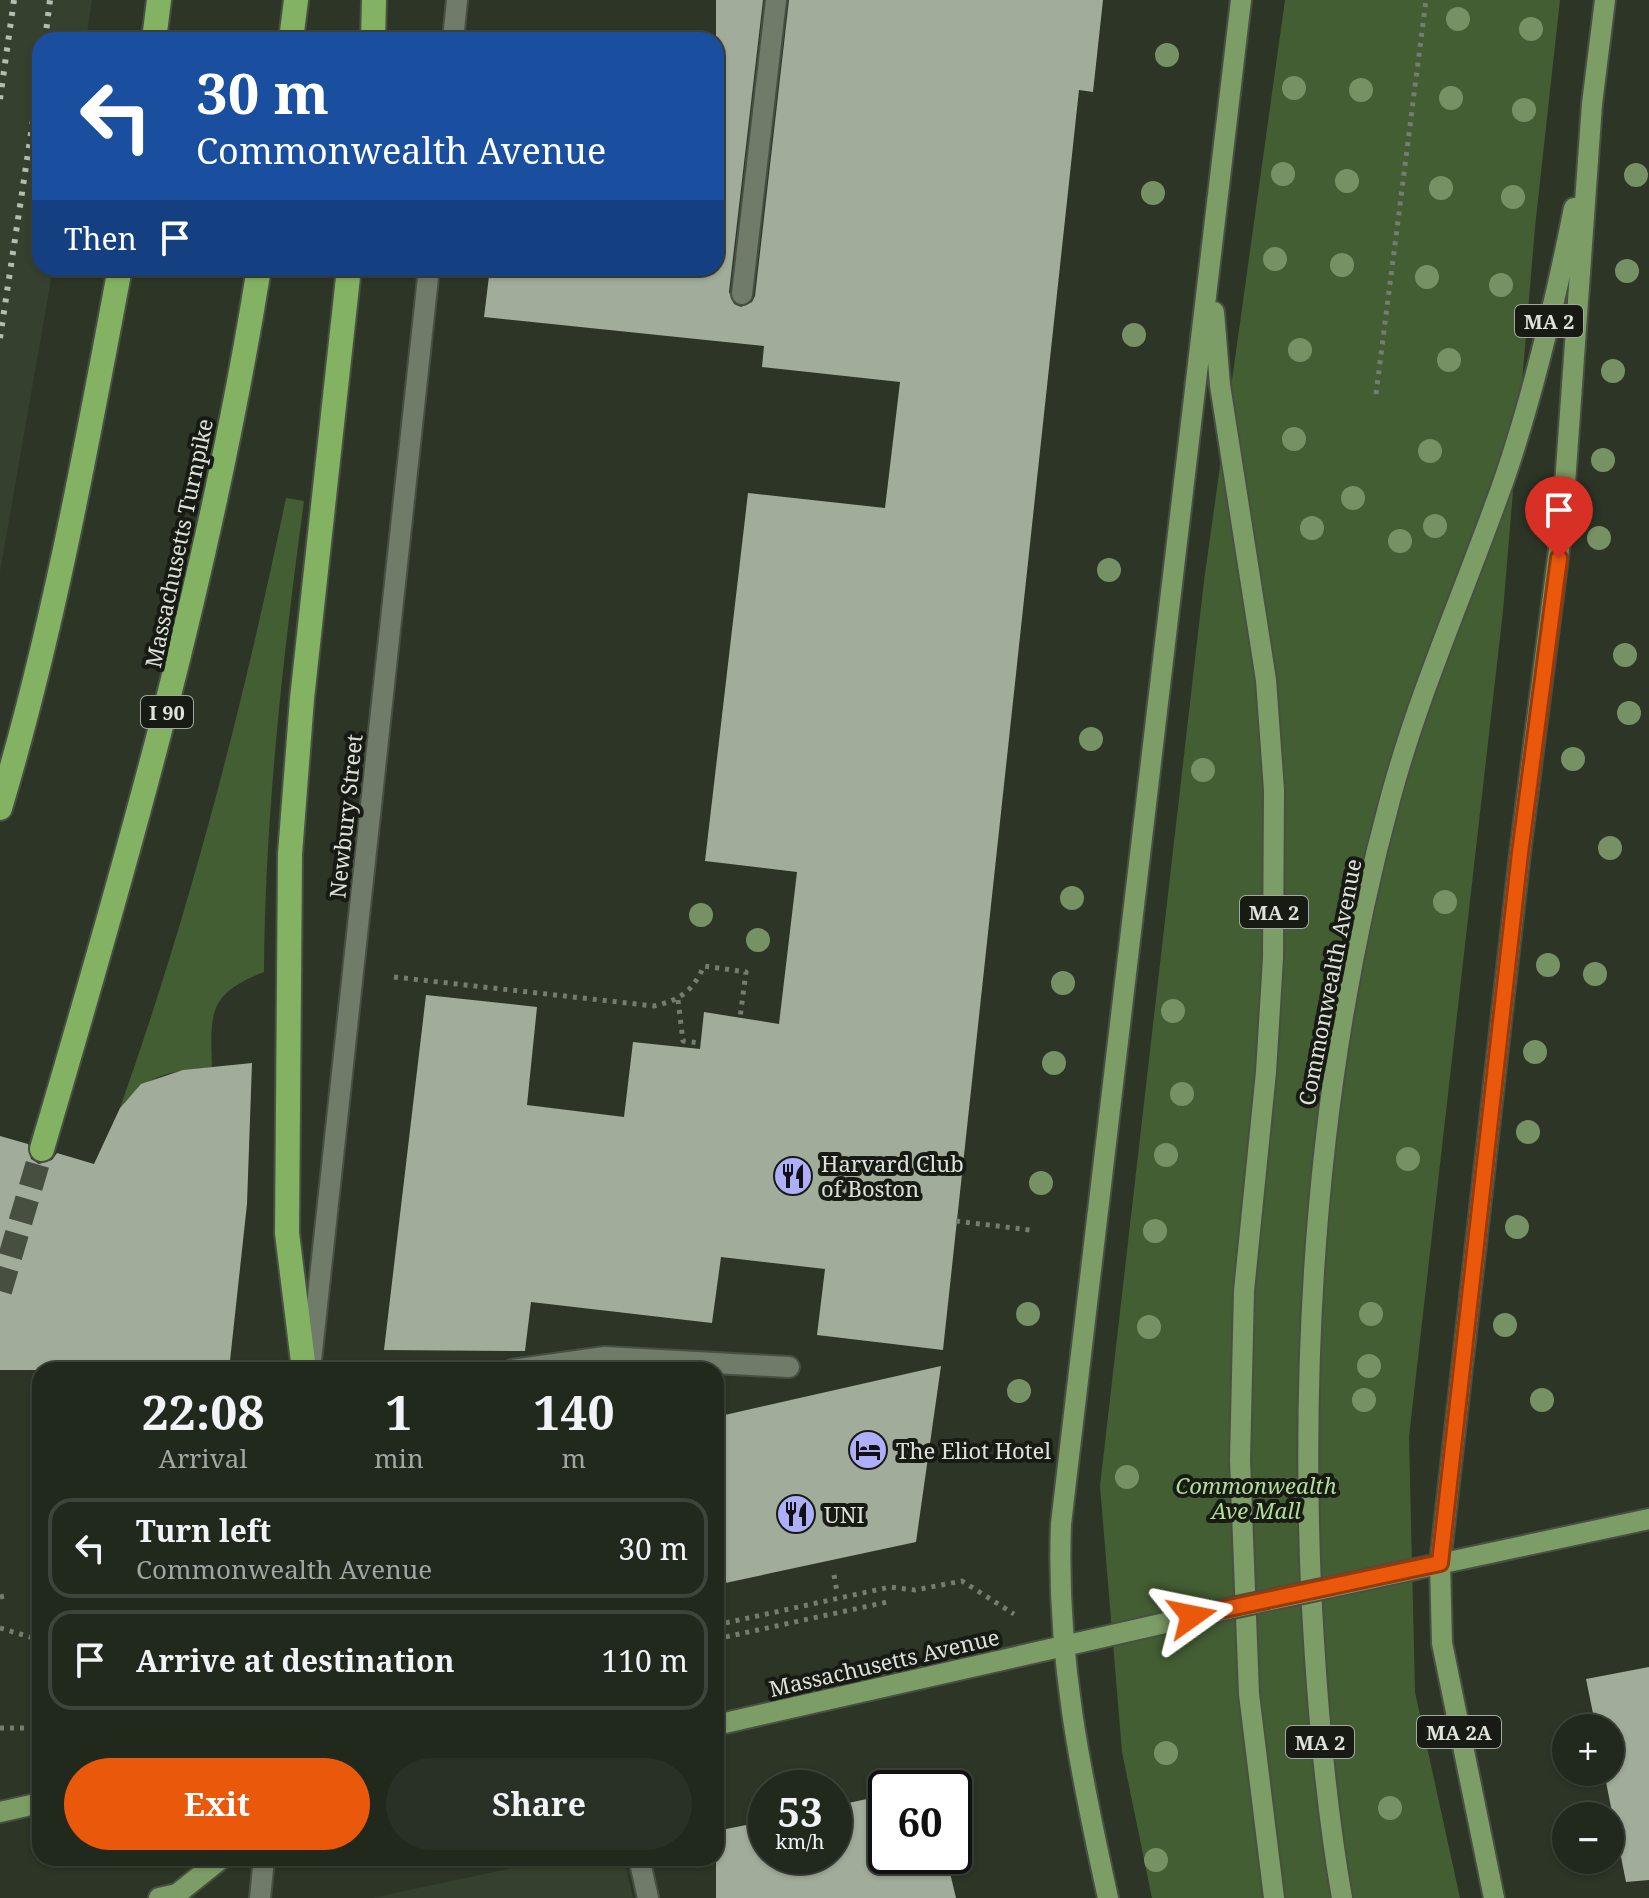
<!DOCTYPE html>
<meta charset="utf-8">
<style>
:root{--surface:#21281c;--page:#293025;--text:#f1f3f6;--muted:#a2a6a3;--line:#3e443b;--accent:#ea580c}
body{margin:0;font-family:"Noto Serif",serif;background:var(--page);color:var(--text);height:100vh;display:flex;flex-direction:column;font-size:30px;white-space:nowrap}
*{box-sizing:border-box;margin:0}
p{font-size:26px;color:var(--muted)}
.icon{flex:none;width:44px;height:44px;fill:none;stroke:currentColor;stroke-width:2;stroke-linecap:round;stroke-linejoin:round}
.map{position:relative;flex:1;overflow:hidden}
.drawer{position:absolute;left:32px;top:1362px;width:692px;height:504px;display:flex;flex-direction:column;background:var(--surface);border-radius:24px;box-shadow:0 2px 6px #0004,0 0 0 2px var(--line)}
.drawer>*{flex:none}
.top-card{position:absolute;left:32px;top:32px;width:692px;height:244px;border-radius:24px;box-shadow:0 2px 6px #0004,0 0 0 2px var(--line);background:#1a4fa0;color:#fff;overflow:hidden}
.fabs{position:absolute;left:1552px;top:1714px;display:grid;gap:16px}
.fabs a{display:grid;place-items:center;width:72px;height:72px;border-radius:50%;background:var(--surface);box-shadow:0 2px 6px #0004,0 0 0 2px var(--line);font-size:40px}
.speed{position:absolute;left:748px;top:1770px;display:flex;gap:16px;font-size:40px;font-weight:700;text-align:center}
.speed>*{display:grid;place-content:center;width:104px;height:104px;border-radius:50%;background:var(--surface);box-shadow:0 2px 6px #0004,0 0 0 2px var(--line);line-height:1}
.speed small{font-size:20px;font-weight:400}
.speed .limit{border:4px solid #111;border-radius:12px;background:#fff;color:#111}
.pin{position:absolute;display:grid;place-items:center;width:68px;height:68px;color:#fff;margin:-82px -34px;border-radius:50% 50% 50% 0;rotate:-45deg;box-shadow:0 0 8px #0007}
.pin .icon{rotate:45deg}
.me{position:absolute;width:88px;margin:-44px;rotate:78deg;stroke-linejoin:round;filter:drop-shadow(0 0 6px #0008)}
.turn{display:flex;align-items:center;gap:28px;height:168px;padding:0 32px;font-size:36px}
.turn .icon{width:104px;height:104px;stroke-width:2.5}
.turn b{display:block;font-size:56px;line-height:68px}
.then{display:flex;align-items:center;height:76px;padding:0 32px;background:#0003;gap:16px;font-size:30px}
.eta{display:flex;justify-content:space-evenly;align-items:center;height:136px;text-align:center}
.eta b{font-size:48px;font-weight:700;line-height:56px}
.cta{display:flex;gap:16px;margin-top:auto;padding:16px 32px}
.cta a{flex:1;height:92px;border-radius:48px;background:var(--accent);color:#fff;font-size:32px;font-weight:700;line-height:92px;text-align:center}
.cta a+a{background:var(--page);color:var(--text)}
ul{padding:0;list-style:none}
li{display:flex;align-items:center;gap:24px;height:100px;margin:0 16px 12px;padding:0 16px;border:4px solid var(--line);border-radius:24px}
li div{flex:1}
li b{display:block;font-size:30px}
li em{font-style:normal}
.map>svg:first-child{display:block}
.built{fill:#35412e}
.green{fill:#445e33}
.building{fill:#a1ac9a}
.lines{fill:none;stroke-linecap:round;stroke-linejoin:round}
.highway-tunnel{stroke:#474f41;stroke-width:24;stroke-dasharray:24 12;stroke-linecap:butt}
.lane-casing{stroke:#485044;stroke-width:24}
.street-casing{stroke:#485044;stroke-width:24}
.secondary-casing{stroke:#485044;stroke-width:24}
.primary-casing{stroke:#485044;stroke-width:24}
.highway-casing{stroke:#485044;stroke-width:28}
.path{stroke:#757c70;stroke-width:5;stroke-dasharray:4 6;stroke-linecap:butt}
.lane{stroke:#717b6a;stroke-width:20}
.street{stroke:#717b6a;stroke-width:20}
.secondary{stroke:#717b6a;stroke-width:20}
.primary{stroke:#7c9d65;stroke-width:20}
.highway{stroke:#83b362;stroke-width:24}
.rail{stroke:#b5bcb1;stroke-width:6;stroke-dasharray:4 8;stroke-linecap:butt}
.primary-bridge-casing{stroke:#485044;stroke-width:24;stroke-linecap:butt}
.primary-bridge{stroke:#7c9d65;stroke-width:20}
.tree{fill:#769264}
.route-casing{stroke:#983908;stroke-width:20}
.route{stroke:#ea580c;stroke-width:14}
.labels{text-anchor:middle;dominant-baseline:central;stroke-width:8;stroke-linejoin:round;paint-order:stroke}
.shield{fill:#171b14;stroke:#a2a79f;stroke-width:2}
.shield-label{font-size:20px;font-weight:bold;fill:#dde3da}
.street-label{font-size:22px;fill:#dde3da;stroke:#171b14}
.poi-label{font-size:22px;fill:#dde3da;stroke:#171b14;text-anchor:start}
.park-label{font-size:22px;font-style:italic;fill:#b3de97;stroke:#171b14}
</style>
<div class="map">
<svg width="1649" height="1898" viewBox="0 0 1649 1898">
<rect width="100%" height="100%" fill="#2c3526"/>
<path class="built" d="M0,0H92L86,40H40V268H53L0,572Z
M559,1858H624L633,1898H372Z"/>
<path class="green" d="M1285,0H1560L1535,227L1503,611L1409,1437L1415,1692L1460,1898H1152L1122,1752L1100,1486L1204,581Z
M286,498L304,501C283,657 265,815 264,972C209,994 210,1011 212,1067C169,1072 148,1073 120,1108C191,908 243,705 286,498Z"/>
<path class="building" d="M716,0H763L729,292L734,304L741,307L752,302L755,296L789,0H1103L1093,92L1079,90L943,1350L817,1335L825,1269L721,1257L712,1323L531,1302L525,1351L384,1350L426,995L537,1007L527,1105L624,1117L633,1042L700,1049L704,1012L779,1024L797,872L705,861L748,493L885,508L900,382L762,367L764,346L484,317L490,268H716Z
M252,1063L247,1204L229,1370H0V1136L28,1144L31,1159L39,1164L52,1160L57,1153L94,1164L120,1108L141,1084L183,1070Z
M941,1366L916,1542L716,1585V1417Z
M1649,1667V1880L1626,1882L1604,1772H1610V1728H1596L1586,1679Z
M886,1795V1856H946L956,1898H716V1831L766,1821V1856H834V1806Z"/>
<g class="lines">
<path class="highway-tunnel" d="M0,1291L42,1149"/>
<g class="lane-casing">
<path id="lane" d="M742,294L776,0
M512,1370L605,1357L789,1367
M639,1858L648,1898"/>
</g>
<g class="street-casing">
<path id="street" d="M453,40L457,0
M310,1370L429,268"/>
</g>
<g class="secondary-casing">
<path id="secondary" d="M260,1898L264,1858"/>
</g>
<g class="primary-casing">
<path id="primary" d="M1214,312L1220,385L1266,680L1274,790L1273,958L1266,1072L1244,1291L1240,1460L1249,1694L1274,1898
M1341,1585L1649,1519
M716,1725L1218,1611
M0,1812L40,1803
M159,1898L177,1894L222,1858
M1108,1898C1080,1771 1056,1655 1061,1524L1241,0
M1342,1898C1324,1795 1316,1692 1311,1587C1300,1321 1321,1053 1391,796C1421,686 1468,583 1505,477C1535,389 1556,298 1574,208
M1494,1898L1442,1643L1440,1563L1520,853L1562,526L1592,104L1605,0"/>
</g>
<g class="highway-casing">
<path id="highway" d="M154,40L159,0
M291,40L296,0
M373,40L374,0
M0,808C53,631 86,449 120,268
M42,1149C128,858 211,568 259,268
M304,1370L287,1233L290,854L302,699L349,268"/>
</g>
<path class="path" d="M1376,394L1426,0
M394,977L654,1006C680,1000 693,991 704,966L746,972L740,1018
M678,1000L683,1041L700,1043
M956,1221L1030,1230
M834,1575L837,1592
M0,1597L4,1596
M716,1625L890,1587L915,1590L962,1581L1014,1614
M0,1628L40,1640
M716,1639L892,1601
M0,1728H40"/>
<use href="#lane" class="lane"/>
<use href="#street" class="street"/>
<use href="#secondary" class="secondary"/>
<use href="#primary" class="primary"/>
<use href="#highway" class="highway"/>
<path class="rail" d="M45,40L50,0
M0,99L14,0
M0,338L40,74"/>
<g class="primary-bridge-casing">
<path id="primary-bridge" d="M1218,1611L1341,1585"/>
</g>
<use href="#primary-bridge" class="primary-bridge"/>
</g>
<g class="tree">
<circle cx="1458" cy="19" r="12"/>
<circle cx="1531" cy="29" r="12"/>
<circle cx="1167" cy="55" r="12"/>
<circle cx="1294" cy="88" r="12"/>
<circle cx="1361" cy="90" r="12"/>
<circle cx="1451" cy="98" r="12"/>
<circle cx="1524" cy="110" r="12"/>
<circle cx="1283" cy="174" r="12"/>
<circle cx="1636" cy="175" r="12"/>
<circle cx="1347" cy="181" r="12"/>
<circle cx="1441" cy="188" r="12"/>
<circle cx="1153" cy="193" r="12"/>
<circle cx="1513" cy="197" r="12"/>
<circle cx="1275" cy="259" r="12"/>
<circle cx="1342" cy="265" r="12"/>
<circle cx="1627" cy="271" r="12"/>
<circle cx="1427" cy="277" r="12"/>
<circle cx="1501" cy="285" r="12"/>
<circle cx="1134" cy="335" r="12"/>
<circle cx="1300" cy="350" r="12"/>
<circle cx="1449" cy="360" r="12"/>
<circle cx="1613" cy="371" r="12"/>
<circle cx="1294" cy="439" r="12"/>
<circle cx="1430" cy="451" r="12"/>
<circle cx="1603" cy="460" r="12"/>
<circle cx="1353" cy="498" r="12"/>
<circle cx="1435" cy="526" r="12"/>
<circle cx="1312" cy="528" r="12"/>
<circle cx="1599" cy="538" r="12"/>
<circle cx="1400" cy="541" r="12"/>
<circle cx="1109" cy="570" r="12"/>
<circle cx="1625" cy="655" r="12"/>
<circle cx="1629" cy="713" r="12"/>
<circle cx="1091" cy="739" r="12"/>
<circle cx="1573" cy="759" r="12"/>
<circle cx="1203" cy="770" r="12"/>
<circle cx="1610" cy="848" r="12"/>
<circle cx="1072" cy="898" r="12"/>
<circle cx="1445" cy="902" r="12"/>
<circle cx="701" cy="915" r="12"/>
<circle cx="758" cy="940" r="12"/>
<circle cx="1548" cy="965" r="12"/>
<circle cx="1595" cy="974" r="12"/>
<circle cx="1063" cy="983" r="12"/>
<circle cx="1173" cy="1011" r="12"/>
<circle cx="1535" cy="1052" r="12"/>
<circle cx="1054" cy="1063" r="12"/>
<circle cx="1182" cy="1094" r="12"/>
<circle cx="1528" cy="1132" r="12"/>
<circle cx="1166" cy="1155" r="12"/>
<circle cx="1408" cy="1159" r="12"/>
<circle cx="1041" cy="1183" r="12"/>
<circle cx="1517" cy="1227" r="12"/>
<circle cx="1155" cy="1231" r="12"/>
<circle cx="1028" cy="1314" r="12"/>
<circle cx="1371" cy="1314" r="12"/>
<circle cx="1505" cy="1325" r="12"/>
<circle cx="1149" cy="1327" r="12"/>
<circle cx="1369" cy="1366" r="12"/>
<circle cx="1019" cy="1391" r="12"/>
<circle cx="1364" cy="1400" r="12"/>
<circle cx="1542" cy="1400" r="12"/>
<circle cx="1127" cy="1477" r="12"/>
<circle cx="1166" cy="1753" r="12"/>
<circle cx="1390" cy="1808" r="12"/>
<circle cx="1156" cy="1860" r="12"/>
</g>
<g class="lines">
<g class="route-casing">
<path id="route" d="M1192,1616L1440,1563L1520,853L1559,558"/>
</g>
<use href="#route" class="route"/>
</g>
<defs>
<g id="restaurant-disc" transform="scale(2)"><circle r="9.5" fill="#aeaefa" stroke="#171b14"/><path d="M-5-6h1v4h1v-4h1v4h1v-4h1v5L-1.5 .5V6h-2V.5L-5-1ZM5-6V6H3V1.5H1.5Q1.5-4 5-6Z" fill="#111"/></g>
<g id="hotel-disc" transform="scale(2)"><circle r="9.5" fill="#aeaefa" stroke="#171b14"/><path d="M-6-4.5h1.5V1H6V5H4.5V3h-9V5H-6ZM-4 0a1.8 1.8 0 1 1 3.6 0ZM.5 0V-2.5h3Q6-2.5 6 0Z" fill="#111"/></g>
</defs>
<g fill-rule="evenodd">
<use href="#restaurant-disc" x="793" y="1176"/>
<use href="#hotel-disc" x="868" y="1450"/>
<use href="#restaurant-disc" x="796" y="1514"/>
</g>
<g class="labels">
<g class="shield">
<rect x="1515" y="305" width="68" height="32" rx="6"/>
<rect x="141" y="696" width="52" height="32" rx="6"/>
<rect x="1240" y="896" width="68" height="32" rx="6"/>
<rect x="1417" y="1716" width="84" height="32" rx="6"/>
<rect x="1286" y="1726" width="68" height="32" rx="6"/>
</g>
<g class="shield-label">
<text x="1549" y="321">MA 2</text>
<text x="167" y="712">I 90</text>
<text x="1274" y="912">MA 2</text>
<text x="1459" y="1732">MA 2A</text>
<text x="1320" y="1742">MA 2</text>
</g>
<g class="street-label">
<text transform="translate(178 543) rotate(-78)">Massachusetts Turnpike</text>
<text transform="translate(345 816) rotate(-84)">Newbury Street</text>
<text transform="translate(1329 982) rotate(-79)">Commonwealth Avenue</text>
<text transform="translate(884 1662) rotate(-13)">Massachusetts Avenue</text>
</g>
<g class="poi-label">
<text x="821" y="1163">Harvard Club<tspan x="821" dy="25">of Boston</tspan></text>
<text x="896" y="1450">The Eliot Hotel</text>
<text x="824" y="1514">UNI</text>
</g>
<g class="park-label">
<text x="1256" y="1485">Commonwealth<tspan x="1256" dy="25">Ave Mall</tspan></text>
</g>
</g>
</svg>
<div class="fabs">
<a>+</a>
<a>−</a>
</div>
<div class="speed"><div>53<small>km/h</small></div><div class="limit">60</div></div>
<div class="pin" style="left:1559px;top:558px;background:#d93025"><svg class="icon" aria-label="arrive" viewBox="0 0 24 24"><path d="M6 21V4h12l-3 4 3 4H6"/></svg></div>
<svg class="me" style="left:1192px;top:1616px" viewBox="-20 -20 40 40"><path d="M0-17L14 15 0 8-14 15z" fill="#ea580c" stroke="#fff" stroke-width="4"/></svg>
<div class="top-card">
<div class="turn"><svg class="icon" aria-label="left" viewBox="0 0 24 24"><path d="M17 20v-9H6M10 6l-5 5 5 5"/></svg><div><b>30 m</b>Commonwealth Avenue</div></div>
<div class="then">Then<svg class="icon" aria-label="arrive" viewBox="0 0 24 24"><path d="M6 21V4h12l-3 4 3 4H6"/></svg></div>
</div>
<section class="drawer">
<div class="eta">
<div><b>22:08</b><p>Arrival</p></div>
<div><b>1</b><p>min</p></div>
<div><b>140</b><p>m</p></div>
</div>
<ul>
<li><svg class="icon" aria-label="left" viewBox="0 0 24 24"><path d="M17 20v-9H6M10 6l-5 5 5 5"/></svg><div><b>Turn left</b><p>Commonwealth Avenue</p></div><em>30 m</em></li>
<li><svg class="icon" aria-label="arrive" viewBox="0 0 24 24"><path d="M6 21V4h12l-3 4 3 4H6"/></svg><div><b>Arrive at destination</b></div><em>110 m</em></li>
</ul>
<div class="cta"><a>Exit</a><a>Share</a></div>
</section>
</div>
